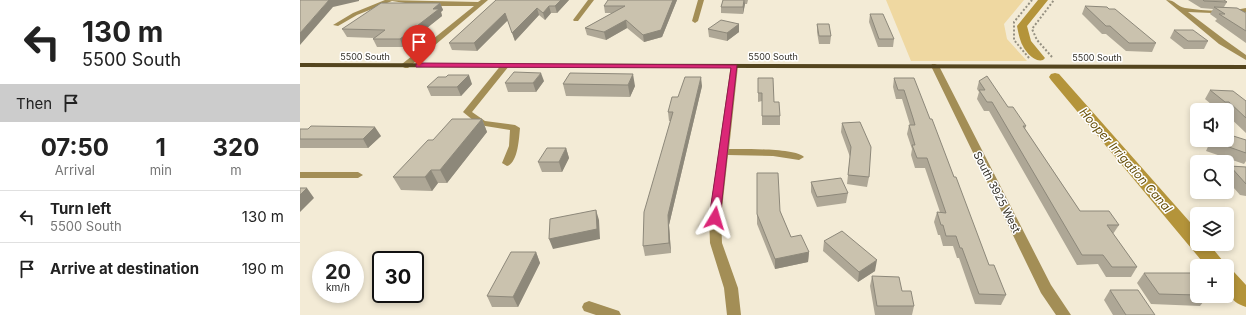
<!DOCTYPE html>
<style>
:root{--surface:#fff;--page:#f2f2f2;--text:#222;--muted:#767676;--line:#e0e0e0}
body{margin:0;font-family:Inter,sans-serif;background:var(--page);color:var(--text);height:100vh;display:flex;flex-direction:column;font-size:15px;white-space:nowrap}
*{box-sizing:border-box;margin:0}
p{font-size:13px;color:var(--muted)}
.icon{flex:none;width:22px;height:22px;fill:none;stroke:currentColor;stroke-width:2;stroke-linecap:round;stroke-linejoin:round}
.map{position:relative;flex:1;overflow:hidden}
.panel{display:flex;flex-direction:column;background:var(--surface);width:300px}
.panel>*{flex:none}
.guide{background:#fff;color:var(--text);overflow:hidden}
.buttons{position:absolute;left:890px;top:103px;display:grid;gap:8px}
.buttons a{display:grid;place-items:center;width:44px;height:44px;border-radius:6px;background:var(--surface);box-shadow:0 2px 6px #0003;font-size:20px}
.speed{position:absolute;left:12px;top:251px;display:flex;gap:8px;font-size:20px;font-weight:700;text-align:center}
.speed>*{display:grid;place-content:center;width:52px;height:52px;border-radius:50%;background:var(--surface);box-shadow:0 2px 6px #0003;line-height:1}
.speed small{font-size:10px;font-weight:400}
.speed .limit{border:2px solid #111;border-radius:6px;background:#fff;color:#111}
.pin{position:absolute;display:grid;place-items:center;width:34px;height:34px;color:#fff;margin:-41px -17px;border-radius:50% 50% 50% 0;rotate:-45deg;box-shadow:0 0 4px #0007}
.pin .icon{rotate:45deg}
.me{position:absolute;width:44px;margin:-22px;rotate:7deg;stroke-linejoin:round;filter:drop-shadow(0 0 3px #0008)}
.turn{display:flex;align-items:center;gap:14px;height:84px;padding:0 16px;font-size:18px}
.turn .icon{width:52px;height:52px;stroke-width:2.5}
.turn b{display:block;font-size:28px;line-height:34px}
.then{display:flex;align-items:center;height:38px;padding:0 16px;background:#0003;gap:8px;font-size:15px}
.eta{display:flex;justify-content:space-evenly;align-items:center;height:68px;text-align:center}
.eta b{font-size:24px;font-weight:700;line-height:28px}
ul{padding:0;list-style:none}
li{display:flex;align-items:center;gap:12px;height:52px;padding:0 16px;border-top:1px solid var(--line)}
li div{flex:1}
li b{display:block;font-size:15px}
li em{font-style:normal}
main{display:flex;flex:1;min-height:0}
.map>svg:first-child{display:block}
.green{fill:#efd8a1}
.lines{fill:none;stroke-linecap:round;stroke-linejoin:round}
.canal{fill:#b4943a;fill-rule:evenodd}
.path{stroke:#959081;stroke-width:2;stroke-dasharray:2 2;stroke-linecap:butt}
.minor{fill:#a38e56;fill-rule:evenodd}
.major{fill:#54451e;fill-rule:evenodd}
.wall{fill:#aea796}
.shaded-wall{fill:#8d887a}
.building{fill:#cac2ae;stroke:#8d887a}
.route{fill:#db2777;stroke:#8e194d}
.labels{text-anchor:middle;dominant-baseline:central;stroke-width:3;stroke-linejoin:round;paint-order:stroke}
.far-street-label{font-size:9px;fill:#35322a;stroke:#fff}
.street-label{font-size:11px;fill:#35322a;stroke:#fff}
.water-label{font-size:12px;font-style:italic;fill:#67500a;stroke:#fff}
</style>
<main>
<section class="panel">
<div class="guide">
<div class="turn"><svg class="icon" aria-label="left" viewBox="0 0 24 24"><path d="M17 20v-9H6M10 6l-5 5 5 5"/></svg><div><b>130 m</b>5500 South</div></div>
<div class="then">Then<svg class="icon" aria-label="arrive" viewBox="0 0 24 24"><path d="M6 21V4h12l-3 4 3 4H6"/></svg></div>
</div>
<div class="eta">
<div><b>07:50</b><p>Arrival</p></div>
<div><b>1</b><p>min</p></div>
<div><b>320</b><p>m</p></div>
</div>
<ul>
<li><svg class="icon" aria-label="left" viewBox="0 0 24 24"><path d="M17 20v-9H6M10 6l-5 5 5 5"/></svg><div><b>Turn left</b><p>5500 South</p></div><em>130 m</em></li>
<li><svg class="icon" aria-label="arrive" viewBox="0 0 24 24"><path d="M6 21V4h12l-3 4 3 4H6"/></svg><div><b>Arrive at destination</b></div><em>190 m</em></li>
</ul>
</section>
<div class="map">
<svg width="946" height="315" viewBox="0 0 946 315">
<rect width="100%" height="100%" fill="#f3ebd6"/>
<path class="green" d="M586,0H724L704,24L707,39L727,61H611Z"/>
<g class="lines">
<path class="canal" d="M738,0H748L727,26L731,41L745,58L743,60C734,63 724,50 721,42C719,37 718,31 717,26Z
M755,73L759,74L897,230V244H909L927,266H906L751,80L749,77L751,74Z
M927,269L934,272L946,285V307C926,301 927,287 927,269Z"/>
<path class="path" d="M752,57L737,40L732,29L754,0
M729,58L714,40V22L732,0"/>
<path class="minor" d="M85,0L178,2L181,0H188L108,68H105L101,66L102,64L174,6H125L92,1L57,15L38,26L33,25L53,13Z
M288,0H294L278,21H274L273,20Z
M398,0H404L398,21L395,23L392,21Z
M866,0C876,0 877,7 885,8C904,11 927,12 946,8V12L936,14L888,12L925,40L946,55V60L919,44Z
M202,64H205L209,66L172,112L185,121L215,125L220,128C219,138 218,163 207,166L202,163L209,146L210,130L179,125L163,112Z
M431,64H434L438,66L429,149C442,149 496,148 504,157L499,160L473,156L428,155L421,218L422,243L438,288L441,315H427L424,288L410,243L409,218Z
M632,64H635L639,66L751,285L771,315H756L741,293L631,66Z
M0,172H58L63,175L58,178H0Z
M289,301L319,311L321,315H296L284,311L282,307L284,303Z"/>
<path class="major" d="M0,63L946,65V69L0,67Z"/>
</g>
<path class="wall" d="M196,0H269L257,13H251L245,20L239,15L215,41L208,20L177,51L152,50L149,43Z
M377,0L362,37L344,42L327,28L306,40L287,35L285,28L312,13H305L304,6Z
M423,0H448L447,4H445L443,14L421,13V7Z
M888,0H924L927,2L924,7L946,13V43L915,21L917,19L910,14L913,9L901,8Z
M140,3L143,10L141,12L142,16L103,47H77L73,39L75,38L47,37L42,29Z
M785,6L856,43L852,52L826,51L806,34H802L782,14Z
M570,14L594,39L593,47H578L569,22Z
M439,24V32L427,41L409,37L408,29Z
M517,24L531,36L530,44H519L517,32Z
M874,30L908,41L904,49H884L870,38Z
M270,73L335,86L330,97L266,96L263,84Z
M458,78L474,102L480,116V125H462V101L458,102Z
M594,78L630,119L654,177L689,265L706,295L701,305L675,304L659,258H657L653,246H643L640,235H638L634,222L637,212H640L625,168H615L611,155L612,149L607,134L609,125H610L602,99H596L593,87Z
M244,81L236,92H208L205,83Z
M679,81L708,107L726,126L725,129L780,211L819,225L813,234L837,267L831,277H806L798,264L777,265L689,111H684L677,99L679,92L677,89Z
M172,84L161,96H131L127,87Z
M402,86L369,225L371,253L345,256L343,246L371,121H369L368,112L378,97Z
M910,90L946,101V133L927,115V110H918L905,99Z
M182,119L187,132L147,183H138L132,191L101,190L93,177L133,140Z
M542,123L569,177L567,187L547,184L550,157L541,132Z
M0,129L81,136L68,148H0Z
M911,140H946V161L944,164L906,151Z
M266,148L269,158L262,172H242L238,162Z
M930,166L946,167V196L940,195L927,180V170Z
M511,182L548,193L546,203L517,207L511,192Z
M480,211L491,237L509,252L508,262L475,269L457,224V214Z
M524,241L575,271L558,282L523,251Z
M236,252L240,263L218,307H192L187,296Z
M844,273L897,280V296H908L900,306L851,304L837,283Z
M572,276L602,291L614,306L612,315H575L570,286Z
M810,290L855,315H813L804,300Z"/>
<path class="shaded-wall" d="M29,0H59V1L33,7L0,45V33Z
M261,0H269L257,13L255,6Z
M373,0H377L362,37L344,42L343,35Z
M444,0L445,4L443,14V7Z
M140,3L143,10L141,12L142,16L103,47L100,39L133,9Z
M249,6L251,13L245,20L243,13Z
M237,8L239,15L215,41L212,33Z
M205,13L208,20L177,51L174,43Z
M326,20L327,28L306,40L304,32Z
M439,24V32L427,41V33Z
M241,73L244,81L236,92L233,83Z
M333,74L335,86L330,97L328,85Z
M169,75L172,84L161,96L157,87Z
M401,77L402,86L369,225L371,253L369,243L368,215Z
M182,119L187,132L147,183L140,170Z
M75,127L81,136L68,148L63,139Z
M266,148L269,158L262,172L259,162Z
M131,170L138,183L132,191L125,177Z
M7,188L14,198L0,212V195Z
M296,210L299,220L300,239L253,249L249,239Z
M236,252L240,263L218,307L213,297Z
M509,252L508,262L475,269V259Z
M577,260L575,271L558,282L559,272Z"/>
<path class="building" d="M0,0H31H29L0,33Z
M196,0H261L255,6H249L243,13L237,8L212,33L205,13L174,43H149Z
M308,0H373L361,30L343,35L326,20L304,32L285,28L325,6H304Z
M423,0H444L443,7H421Z
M903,0H924L927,2L904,1Z
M81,3H140L133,9H139L100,39H73L85,30L42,29Z
M785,6L807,7L809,9H815L856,43H829L810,26H806Z
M914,7L937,8L946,13V31L919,14H925Z
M570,14H583L594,39H579Z
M421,20L439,24L427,33L408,29Z
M517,24H529L531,36H519Z
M874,30H893L908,41H888Z
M214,72L241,73L233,83H205Z
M270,73L333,74L328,85L263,84Z
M148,75H169L157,87H127L138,77H146Z
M687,76L708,107H713L726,126H723L780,211H809L819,225H807L837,267H812L803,255H782L692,102H687L679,90H685L679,81Z
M385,77H401L368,215L369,243L343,246L344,212L373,112H368L372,97H378Z
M458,78H473L474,102H479L480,116H462V93H458Z
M594,78H614L630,119H632L654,177H656L689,265H694L706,295L679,294L662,248H660L656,236H646L643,225H641L637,212L646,213L627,158H617L612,145H615L609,125H615L613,118L604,90H598Z
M910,90L933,91L946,101V118L929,102H925Z
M152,119H182L140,170H131L125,177H93L128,140H133Z
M560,122L571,147L569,177L548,175L551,147L542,123Z
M11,126L75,127L63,139H0V129H8Z
M927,134L946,140V153L912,141L913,140H927Z
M247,148H266L259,162H238Z
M930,166L946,167V184Z
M457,173H478L480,211L491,237L501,235L509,252L475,259L457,214Z
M541,178L548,193L517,197L511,182Z
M0,188H7L0,195Z
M296,210L297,229L249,239L250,219Z
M542,231L577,260L559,272L524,241Z
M211,252H236L213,297L187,296Z
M844,273H892L897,280V295L859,294Z
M572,276L599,277L602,291H611L614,306H577Z
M810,290H838L855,315H826Z"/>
<path class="route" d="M119,63L437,65L420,218L418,220H411L409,218L431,68L116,67V64Z"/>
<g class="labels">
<g class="far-street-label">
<text x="65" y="56">5500 South</text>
<text x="473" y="56">5500 South</text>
<text x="797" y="57">5500 South</text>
</g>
<g class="street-label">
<text transform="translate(697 192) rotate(63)">South 3925 West</text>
</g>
<g class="water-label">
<text transform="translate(826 160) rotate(49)">Hooper Irrigation Canal</text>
</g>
</g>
</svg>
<div class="buttons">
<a><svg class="icon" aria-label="sound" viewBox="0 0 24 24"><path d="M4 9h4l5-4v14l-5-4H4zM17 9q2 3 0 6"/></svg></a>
<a><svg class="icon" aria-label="search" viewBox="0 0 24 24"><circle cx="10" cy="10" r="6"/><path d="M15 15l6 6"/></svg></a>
<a><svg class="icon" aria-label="layers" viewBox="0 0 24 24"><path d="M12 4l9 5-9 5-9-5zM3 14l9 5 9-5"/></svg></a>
<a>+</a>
</div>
<div class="speed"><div>20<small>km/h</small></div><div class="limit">30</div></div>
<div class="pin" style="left:119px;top:66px;background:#d93025"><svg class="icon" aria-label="arrive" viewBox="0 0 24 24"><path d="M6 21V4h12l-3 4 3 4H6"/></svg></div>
<svg class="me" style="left:415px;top:218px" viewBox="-20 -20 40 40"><path d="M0-17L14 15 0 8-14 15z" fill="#db2777" stroke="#fff" stroke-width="4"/></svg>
</div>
</main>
